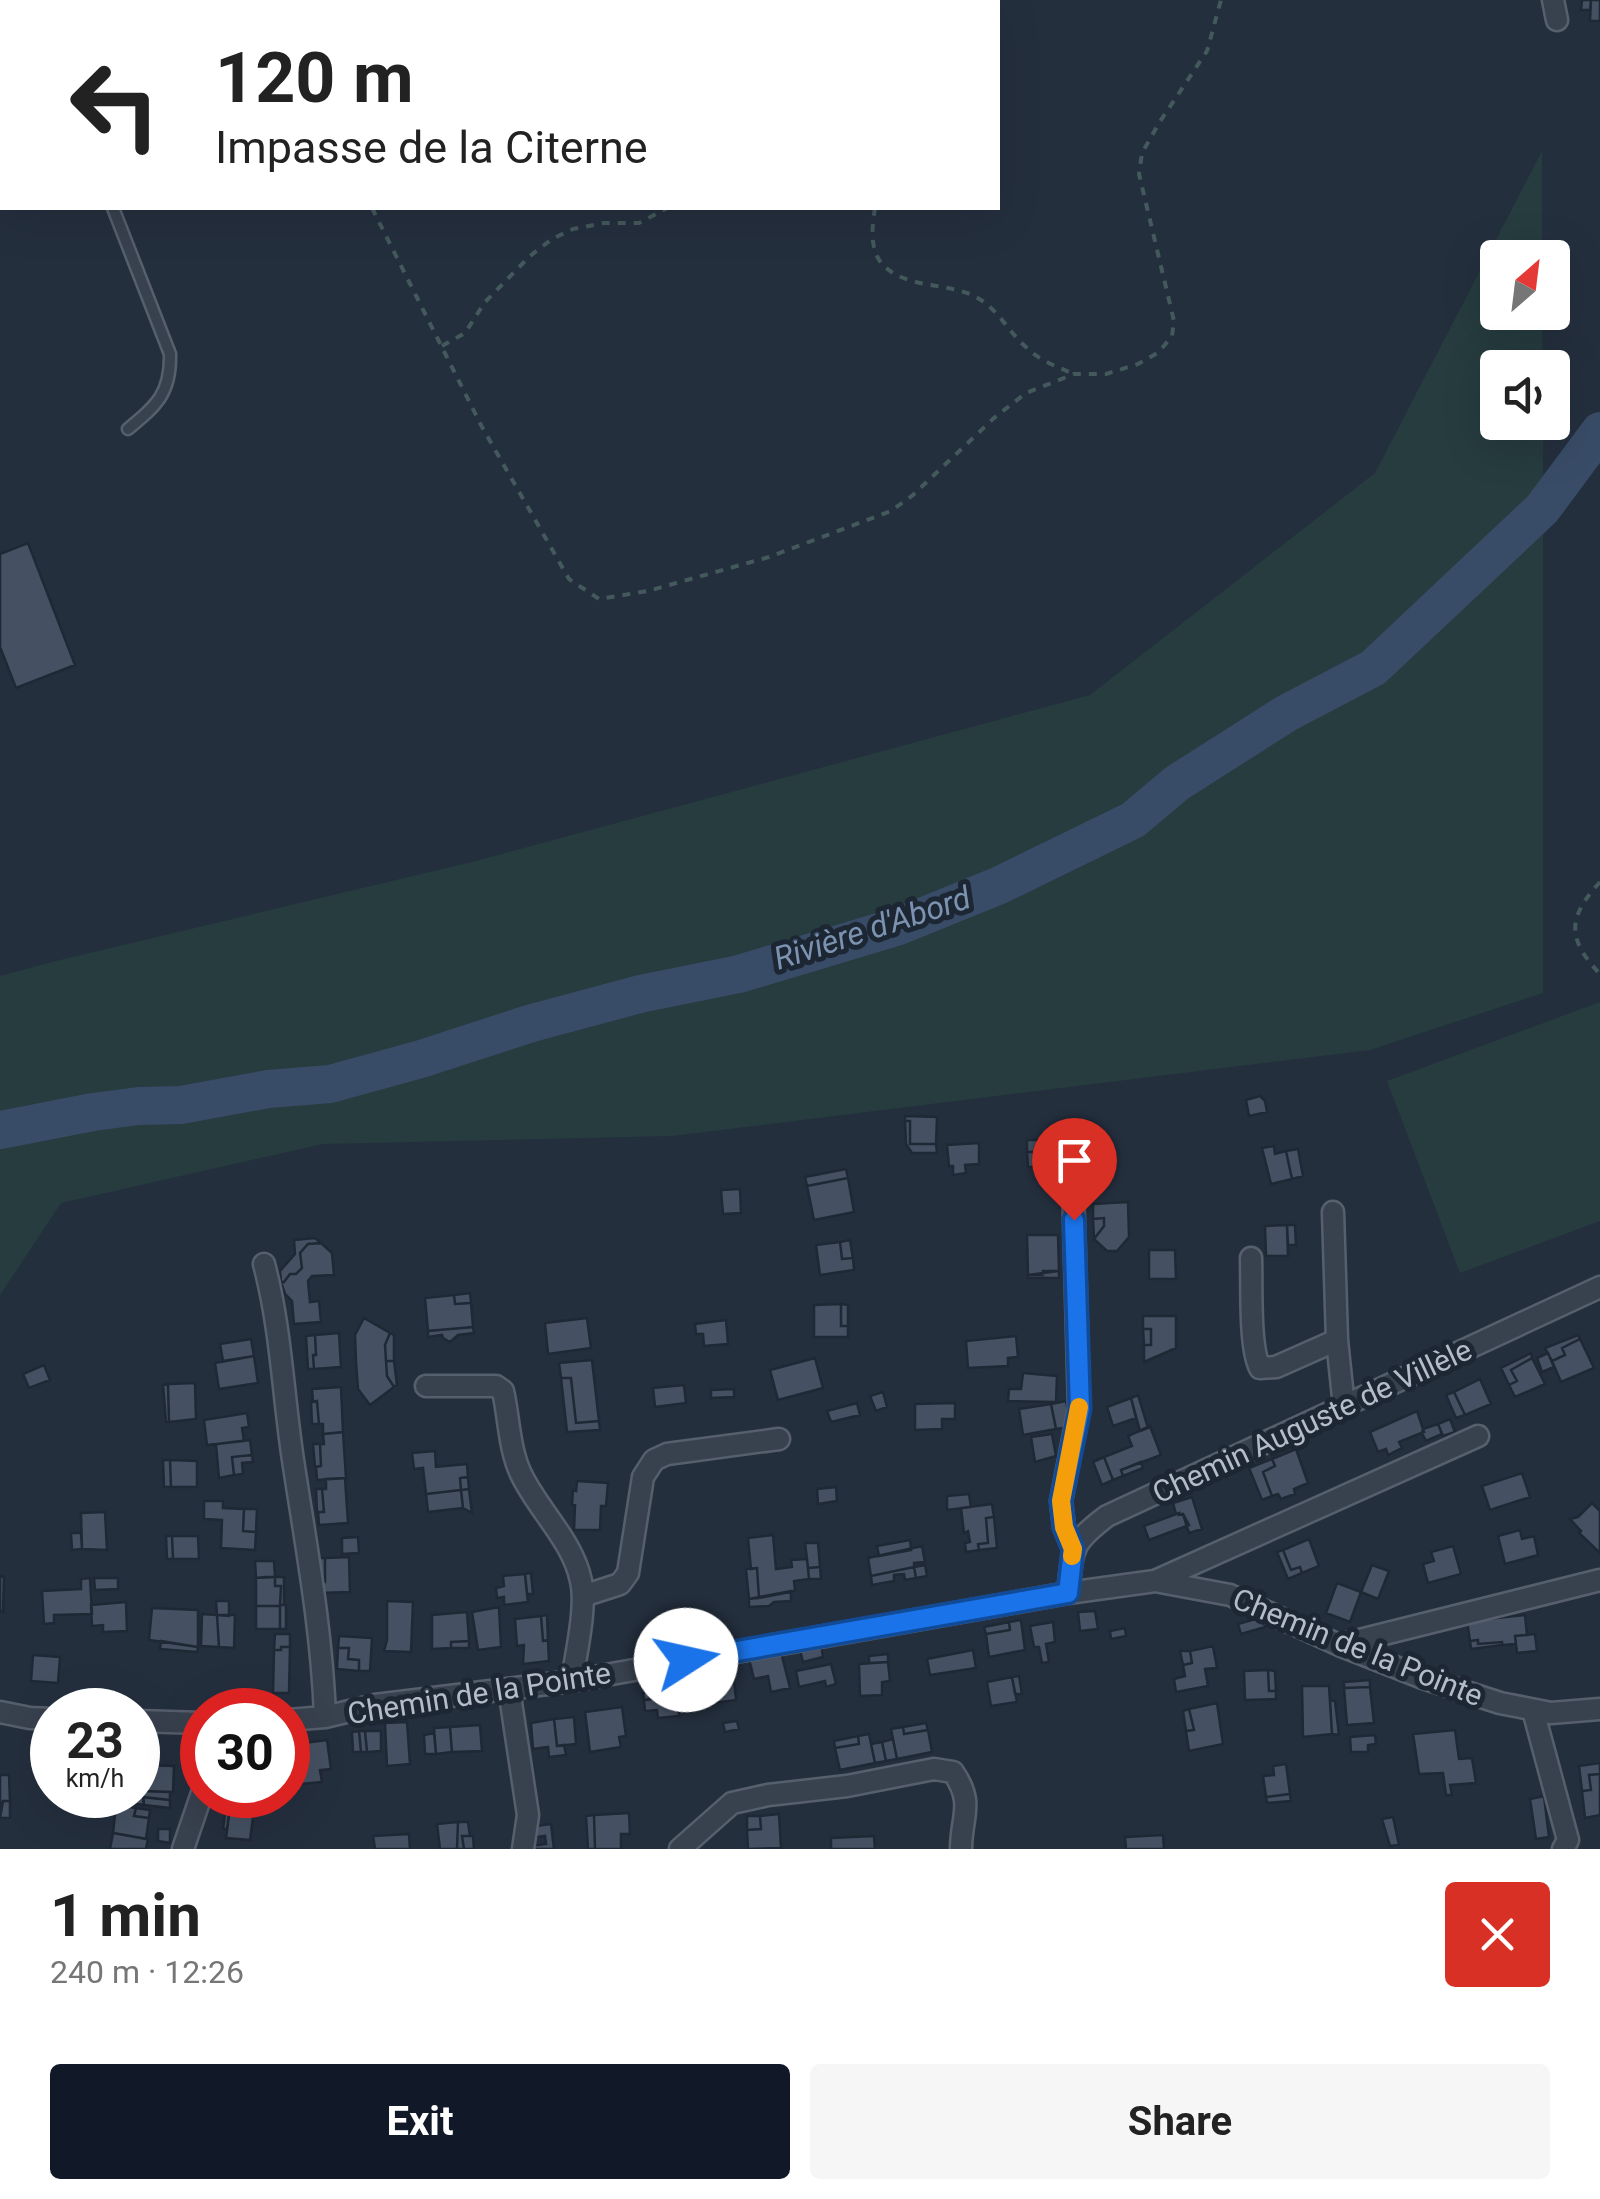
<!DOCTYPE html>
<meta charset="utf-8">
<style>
:root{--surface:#fff;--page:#f6f6f6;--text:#222;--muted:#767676;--accent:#111827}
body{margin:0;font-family:Roboto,sans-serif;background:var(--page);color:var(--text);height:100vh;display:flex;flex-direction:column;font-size:38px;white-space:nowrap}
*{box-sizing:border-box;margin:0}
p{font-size:32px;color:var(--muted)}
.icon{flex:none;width:55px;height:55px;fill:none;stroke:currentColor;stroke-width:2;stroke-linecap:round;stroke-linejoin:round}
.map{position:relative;height:1849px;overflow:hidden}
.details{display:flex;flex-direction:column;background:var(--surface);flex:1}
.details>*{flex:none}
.banner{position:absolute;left:0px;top:0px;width:1000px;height:210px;box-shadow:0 10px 40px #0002;background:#fff;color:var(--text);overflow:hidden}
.needle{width:65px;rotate:28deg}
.tools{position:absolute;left:1480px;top:240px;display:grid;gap:20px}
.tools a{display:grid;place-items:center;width:90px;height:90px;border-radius:10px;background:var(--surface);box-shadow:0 10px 40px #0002;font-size:50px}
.speed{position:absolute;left:30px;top:1688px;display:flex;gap:20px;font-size:50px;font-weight:700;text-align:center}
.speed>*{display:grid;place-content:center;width:130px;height:130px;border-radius:50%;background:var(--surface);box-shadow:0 10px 40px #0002;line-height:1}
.speed small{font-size:25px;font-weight:400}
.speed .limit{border:15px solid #d22;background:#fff;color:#111}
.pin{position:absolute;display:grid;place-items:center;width:85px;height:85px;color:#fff;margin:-102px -42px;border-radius:50% 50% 50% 0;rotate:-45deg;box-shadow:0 0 10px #0007}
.pin .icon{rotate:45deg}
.me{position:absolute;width:110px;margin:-55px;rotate:80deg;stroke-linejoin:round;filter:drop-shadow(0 0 8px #0008)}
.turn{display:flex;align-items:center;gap:35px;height:210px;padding:0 50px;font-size:45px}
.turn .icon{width:130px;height:130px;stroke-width:2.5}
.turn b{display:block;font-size:70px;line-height:85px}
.round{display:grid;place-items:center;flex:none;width:105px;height:105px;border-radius:10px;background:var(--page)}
.overview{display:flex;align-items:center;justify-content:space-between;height:170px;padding:0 50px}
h1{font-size:60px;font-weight:700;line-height:75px}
.primary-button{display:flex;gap:20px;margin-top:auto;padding:20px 50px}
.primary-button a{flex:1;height:115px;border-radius:10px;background:var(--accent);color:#fff;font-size:40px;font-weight:700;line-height:115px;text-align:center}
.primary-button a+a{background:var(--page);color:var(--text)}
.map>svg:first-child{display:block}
.green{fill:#263c3f}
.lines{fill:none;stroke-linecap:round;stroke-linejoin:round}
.river{stroke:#394c67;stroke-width:38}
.building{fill:#455162;stroke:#1f2835;stroke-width:2.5}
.service-casing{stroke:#565f6c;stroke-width:15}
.minor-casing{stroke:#565f6c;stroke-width:25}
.path{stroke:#44595c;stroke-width:4;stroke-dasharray:8 8;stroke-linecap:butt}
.service{stroke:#38414e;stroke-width:10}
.minor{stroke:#38414e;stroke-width:20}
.route-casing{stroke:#114b97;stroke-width:25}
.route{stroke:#1a73e8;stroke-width:18}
.slow{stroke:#f59e0b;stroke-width:18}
.labels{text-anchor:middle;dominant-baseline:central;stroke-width:10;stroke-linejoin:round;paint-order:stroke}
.street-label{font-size:30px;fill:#b4bcc9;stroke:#1d2633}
.water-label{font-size:32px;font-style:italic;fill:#7c92b1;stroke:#1d2633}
</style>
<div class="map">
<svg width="1600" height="1849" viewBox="0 0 1600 1849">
<rect width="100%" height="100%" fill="#242f3e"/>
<path class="green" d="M1542,151V257L1498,258V312L1542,313L1543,367L1498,368V422L1543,423V993L1370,1050L672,1136L323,1144L61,1203L0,1295V976L56,961L476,861L1090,695L1375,473Z
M1600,1002V1221L1460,1273L1387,1081Z"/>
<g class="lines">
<path class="river" d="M0,1130L93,1112L139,1106L181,1105L268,1089L330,1084L421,1059L532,1023L640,994L739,974L899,926L1000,885L1133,820L1177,783L1287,713L1373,668L1542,509L1600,431"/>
</g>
<path class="building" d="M1582,0H1591L1590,10H1581Z
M1591,0H1600V21H1590Z
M28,543L75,665L16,688L0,647V554Z
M1260,1096L1265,1101L1267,1112L1249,1116L1246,1100Z
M905,1116L937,1117L936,1144H910V1121H905Z
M905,1121H910V1144H936L937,1153H912L906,1144Z
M1027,1140H1060V1172H1049V1167H1038V1152H1027Z
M979,1143V1164L965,1165L966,1173L953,1175V1166H949L947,1145Z
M1274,1146L1275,1154L1286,1151L1292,1179L1271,1184L1262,1148Z
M1298,1149L1303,1176L1292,1179L1286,1151Z
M1027,1152H1038V1167H1028Z
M846,1169L848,1178L807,1186L805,1177Z
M848,1178L854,1212L814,1220L807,1186Z
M740,1189L741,1213L723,1214L721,1190Z
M1128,1202L1129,1237L1117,1251H1107L1094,1239L1104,1226V1218L1093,1219V1204Z
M1104,1218V1226L1094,1239L1093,1219Z
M1287,1225H1295L1296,1245H1288Z
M1287,1225L1288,1256H1266L1265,1226Z
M1027,1235H1058L1059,1271L1028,1275Z
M315,1238L321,1243L308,1244L300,1253L302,1268L296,1274H290L284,1282H281L280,1271L295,1254L294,1240Z
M850,1240L853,1258L842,1259L840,1242Z
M840,1242L842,1259L853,1258L854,1270L820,1275L816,1245Z
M321,1243L332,1253L334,1275L312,1276L308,1281L310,1302L319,1301L321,1322L294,1324L292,1301L285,1294L281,1282H284L290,1274H296L302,1268L300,1253L308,1244Z
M1149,1250H1175L1176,1279H1149Z
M1043,1271H1059V1278H1028V1275H1043Z
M470,1293L471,1303L455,1304L454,1295Z
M454,1295L455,1304L471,1303L473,1327L428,1331L425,1298Z
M841,1304L848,1305V1326H841Z
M841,1304V1326H848V1337H814V1305Z
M1143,1316H1176V1348L1144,1362V1345H1151V1329H1143Z
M364,1318L390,1333L385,1345L387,1376L394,1387L370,1405L358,1389L356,1362L355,1335Z
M587,1318L591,1348L548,1354L545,1323Z
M726,1320L728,1344L704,1346L703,1334H696L695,1324Z
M473,1327L474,1333L458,1335L450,1342L443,1338L442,1335L428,1337V1331Z
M1143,1329H1151V1345H1144Z
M339,1333L341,1367L314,1369L313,1355H316L315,1335Z
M390,1333L394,1335V1361H386L385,1345Z
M315,1335L316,1355H313L314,1369H308L306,1336Z
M1578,1335L1580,1339L1562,1348L1565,1355L1552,1361L1545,1348Z
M1016,1336L1018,1357L1008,1358V1366L968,1368L966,1341Z
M251,1339L254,1356L223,1361L220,1344Z
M1580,1339L1594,1368L1561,1382L1552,1361L1565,1355L1562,1348Z
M1531,1353L1532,1358L1511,1370L1517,1381L1509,1385L1501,1368Z
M1548,1353L1554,1367L1542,1372L1537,1358Z
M254,1356L258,1383L219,1389L215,1363Z
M815,1358L823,1388L778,1400L770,1370Z
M1532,1358L1545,1384L1515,1397L1509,1385L1517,1381L1511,1370Z
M592,1360L599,1421L576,1423L571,1378H561L559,1363Z
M386,1361H394L397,1385L394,1387L387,1376Z
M44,1365L50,1380L29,1388L23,1374Z
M1023,1373L1057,1376L1056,1402L1008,1401L1009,1389H1021Z
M561,1378H571L576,1423L599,1421L600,1430L567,1432Z
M1480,1379L1491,1404L1465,1415L1454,1392Z
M195,1383L196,1419L169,1422L168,1384Z
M168,1384L169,1422H166L163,1385Z
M684,1385L686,1403L655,1407L653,1388Z
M341,1387L343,1432L323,1434V1424H319L317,1401L313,1402L312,1389Z
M734,1389V1397L711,1398V1390Z
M883,1392L887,1407L876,1411L870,1396Z
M1454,1392L1465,1415L1456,1418L1446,1395Z
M1138,1395L1148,1428L1140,1431L1131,1398Z
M1131,1398L1136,1418L1113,1426L1107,1407Z
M317,1401L319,1424H312L311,1402Z
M1066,1401L1071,1427L1056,1429L1051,1404Z
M857,1403L860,1415L831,1422L827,1411Z
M955,1403V1419H942V1429L915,1430V1404Z
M1051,1404L1056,1429L1023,1435L1019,1409Z
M1417,1411L1424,1432L1399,1442L1402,1448L1388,1455L1386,1449L1378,1452L1370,1432Z
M247,1413L249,1427L242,1428L244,1441L207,1445L204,1420Z
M1450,1419L1455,1432L1443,1436L1438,1424Z
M1438,1424L1442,1434L1426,1441L1422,1433L1423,1429Z
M1150,1426L1161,1455L1121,1470L1123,1476L1113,1480L1104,1457L1132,1446L1128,1436Z
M343,1432L346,1478L317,1480L316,1467L321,1466L320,1444H324L323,1434Z
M1052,1434L1056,1456L1035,1462L1031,1437Z
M250,1440L252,1455L232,1457L234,1475L219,1478L216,1444Z
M313,1444H320L321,1466L315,1467Z
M1296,1449L1308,1483L1294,1489L1295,1494L1281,1499L1278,1494L1272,1496L1263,1472L1275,1466L1272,1459Z
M435,1451L436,1467L467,1464L468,1477L460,1478L461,1490L426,1494L423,1468L414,1469L412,1453Z
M252,1455L253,1462L242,1463L243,1474L234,1475L232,1457Z
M1104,1457L1113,1480L1102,1485L1093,1462Z
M1272,1459L1275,1466L1263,1472L1272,1496L1262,1500L1249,1468Z
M163,1460H170L171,1487H164Z
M170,1460L197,1461V1487H171Z
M1141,1462L1143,1468L1123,1476L1121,1470Z
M1522,1473L1530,1497L1490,1510L1482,1486Z
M468,1477L469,1489L461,1490L460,1478Z
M345,1478L348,1523L319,1525L318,1512H324L322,1489H326V1479Z
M577,1481L608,1483L606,1506H601L600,1530H574L575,1505L572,1504L573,1490L576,1491Z
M836,1487L837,1501L818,1504L817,1489Z
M316,1489H322L324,1512H317Z
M469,1489L472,1513L463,1508L461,1490Z
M461,1490L463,1508L428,1512L426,1494Z
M969,1494L971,1507L947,1510V1496Z
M1192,1497L1202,1529L1189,1533L1183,1514H1176L1173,1503Z
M204,1501H223V1508L244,1509L243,1531L256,1532L255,1550L221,1548L222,1520L204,1519Z
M1592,1503L1600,1511V1553L1579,1533L1581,1531L1570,1519L1578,1517Z
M992,1504L994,1517L986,1518L988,1543L978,1544L979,1550L966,1552L965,1543L970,1542L968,1531L964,1533L961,1508Z
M244,1509H257L256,1532L243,1531Z
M105,1512L107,1550L82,1549L81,1513Z
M1179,1513V1515L1183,1514L1189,1525L1149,1540L1144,1526Z
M994,1517L997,1548L979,1550L978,1544L988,1543L986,1518Z
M1520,1530L1522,1539L1534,1536L1538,1555L1505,1564L1498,1536Z
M71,1533H81L82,1549L72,1550Z
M773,1535L776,1569L792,1567L791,1560L807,1559L809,1579L794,1581L795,1591L759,1598L757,1568L751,1569L748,1538Z
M166,1536H172L173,1559H167Z
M172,1536H198L199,1559H173Z
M358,1537L359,1553L342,1554V1538Z
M1309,1539L1319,1566L1302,1573L1300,1567L1291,1570L1283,1550Z
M910,1540L911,1550L879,1556L877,1546Z
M805,1543H818L820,1567L808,1568Z
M922,1546L925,1562L914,1563V1567L871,1576L868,1558Z
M1453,1546L1461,1574L1428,1583L1423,1564L1434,1561L1431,1552Z
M1283,1550L1291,1570L1300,1567L1302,1573L1288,1579L1277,1552Z
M349,1557L350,1592L318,1593V1582H325V1558Z
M317,1558H325V1582H318Z
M255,1561H274L275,1577L256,1578Z
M925,1565L927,1576L916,1578L914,1567Z
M1372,1565L1389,1571L1378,1599L1361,1592Z
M820,1567L821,1579H809L808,1568Z
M914,1567L916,1578L905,1580L904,1574L894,1575V1581L872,1585L871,1576Z
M757,1568L759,1598L749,1599L746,1569Z
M531,1573L533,1594H527L525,1574Z
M525,1574L528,1602L504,1605V1597L497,1598L496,1588L504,1586L503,1576Z
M0,1576L4,1577L3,1612L0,1611Z
M266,1577H275V1586H281L280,1606H256V1578Z
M275,1577H284V1605H280L281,1586H275Z
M90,1578L92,1614L54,1615V1623L44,1624L42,1591L81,1589V1579Z
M94,1578H118V1589L95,1590Z
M1337,1583L1361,1592L1350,1622L1326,1613Z
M791,1591V1601L774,1602L769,1606L749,1607V1599Z
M216,1601H229V1616L217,1615Z
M387,1601L413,1602L411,1652L384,1651L387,1640Z
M126,1602L127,1631L103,1632V1625L92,1626L91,1605Z
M280,1605H286V1629H280Z
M256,1606H280V1629H256Z
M499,1607L501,1647L478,1650L472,1612Z
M152,1608L198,1610V1647L149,1640Z
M1095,1611L1098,1629L1080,1631L1078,1612Z
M467,1612L469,1641L451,1642V1648L432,1649V1615Z
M202,1614L217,1615L219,1647L201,1646Z
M217,1615H235L234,1648L219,1647Z
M547,1615L548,1640L543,1641L541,1616Z
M1525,1615L1527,1635L1515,1636L1516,1644L1502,1645V1642L1478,1644V1640L1470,1641L1467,1621Z
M541,1616L543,1641L548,1640L549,1661L523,1664L524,1645L517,1646L515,1619Z
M1262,1617L1265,1627L1241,1634L1238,1624Z
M1021,1620L1025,1650L989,1657L986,1634L1010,1630L1009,1622Z
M1009,1622L1010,1630L986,1634L984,1627Z
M1053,1622L1055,1642L1046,1644L1049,1662L1042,1663L1039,1647H1034L1030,1626Z
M1125,1628L1126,1636L1111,1639L1110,1631Z
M275,1634H290V1647H281V1650H274Z
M1535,1634L1537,1651L1517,1653L1515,1636Z
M339,1636L372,1638L370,1671H359V1660L348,1659L349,1648H338Z
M1478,1640V1644L1502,1642V1645L1471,1649L1470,1641Z
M161,1641L198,1647L197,1652L160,1649Z
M469,1641V1648H451V1642Z
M821,1645L823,1657L803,1662L800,1650Z
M1213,1646L1217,1668L1205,1669L1208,1686L1176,1692L1174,1679L1185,1676L1183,1665L1192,1663L1190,1651Z
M281,1647H290L289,1693H273L274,1650H281Z
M338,1648H349L348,1659L359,1660V1671L337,1669Z
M973,1650L976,1668L930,1675L927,1659Z
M1180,1651H1190L1192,1663L1183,1665Z
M781,1652L790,1688L771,1692L768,1676L754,1679L748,1655Z
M888,1654V1662L869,1663V1656Z
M33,1655L60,1657L58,1683L31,1681Z
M888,1662L890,1681L882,1682V1695L860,1696L859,1664Z
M831,1664L836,1684L826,1687L825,1681L799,1687L796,1671Z
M1268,1670L1275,1671L1276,1691H1269Z
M1268,1670L1269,1691H1276V1699L1245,1700L1244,1671Z
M1019,1676L1022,1694H1015L1012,1677Z
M1012,1677L1017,1702L991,1706L987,1682Z
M734,1680L736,1700L714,1703L711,1683Z
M1370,1680V1687L1344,1688V1682Z
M1302,1686H1329L1332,1734L1303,1737Z
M1370,1687L1374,1723L1347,1725L1344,1688Z
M676,1689L679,1716L658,1718L657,1710L645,1711L644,1700L663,1698L662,1691Z
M662,1691L663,1698L644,1700L643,1693Z
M1330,1700L1335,1701L1339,1735L1332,1734Z
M1217,1703L1223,1744L1189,1751L1186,1731L1194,1730L1189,1709Z
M622,1707L626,1736L619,1737L621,1747L590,1752L585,1712Z
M1189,1709L1194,1730L1186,1731L1183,1711Z
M574,1717L576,1744L557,1746L554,1719Z
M554,1719L557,1746L564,1745L566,1755L549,1757L548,1747L533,1749L531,1723Z
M737,1721L739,1729L725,1732L723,1723Z
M407,1722L410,1764L387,1766L385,1723Z
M926,1723L928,1730L904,1734L903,1727Z
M480,1725L482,1751L452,1752L450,1727Z
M450,1727L452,1752L436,1754L434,1728Z
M903,1727L904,1734L928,1730L932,1752L897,1759L891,1729Z
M1455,1730L1459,1759L1472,1758L1476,1783L1450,1785L1452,1795H1446L1443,1773L1419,1774L1413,1734Z
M359,1731L361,1752H353L352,1732Z
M359,1731H365L367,1752H361Z
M365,1731H381V1751L367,1752Z
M434,1733L436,1754H425L424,1735Z
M869,1734L875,1763L840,1770L835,1748L859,1744L858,1736Z
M1375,1735L1376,1744L1368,1745V1752H1351L1350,1737Z
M858,1736L859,1744L835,1748L834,1741Z
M893,1739L897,1759L886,1761L882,1742Z
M327,1740L331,1769L320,1770L322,1782L291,1785L288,1745Z
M882,1742L886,1761L875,1763L871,1744Z
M48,1757H52V1795H59L58,1798L49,1796L51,1780H44Z
M1600,1763V1774L1589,1775L1591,1790L1582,1791L1579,1766Z
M1286,1764L1290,1794L1266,1797L1263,1776L1274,1775L1273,1766Z
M141,1765L174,1766L173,1792L142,1791Z
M138,1769H141L144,1805L129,1803V1795H138Z
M1600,1774V1815L1585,1818L1582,1791L1591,1790L1589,1775Z
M0,1775H9L10,1801H3L0,1812Z
M142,1791L170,1792V1800L143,1797Z
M1290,1794L1291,1801L1267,1803L1266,1797Z
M1544,1796L1549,1837L1536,1839L1530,1799Z
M143,1797L170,1800V1808L144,1805Z
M3,1801H10V1818H0Z
M116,1805L136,1808L134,1816L149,1818L146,1839L113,1833Z
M226,1806L230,1807L227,1829H223Z
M230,1807L254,1810L250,1840L226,1838Z
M136,1808L150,1810L149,1818L134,1816Z
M629,1813L630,1834H621V1849H595L594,1815Z
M779,1814L781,1848L748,1849L747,1830L761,1829L760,1816Z
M594,1815L595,1849H588L586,1816Z
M747,1816H760L761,1829L747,1830Z
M1393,1817L1399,1845L1390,1846L1382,1819Z
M458,1822L457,1849H440L437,1824Z
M458,1822H468L470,1836H462L464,1849H457Z
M551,1824L554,1849H530V1846L546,1844L545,1836L529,1838L528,1827Z
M158,1829H170V1843L158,1841Z
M113,1833L148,1839L146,1849H110Z
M409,1834L410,1849H375L373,1836Z
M1163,1835L1164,1849H1126L1125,1837Z
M462,1836H473L474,1849H464Z
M874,1836L875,1849H831V1838Z"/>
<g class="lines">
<g class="service-casing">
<path id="service" d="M40,0L41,2
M113,208L170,354C171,393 157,405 128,429"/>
</g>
<g class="minor-casing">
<path id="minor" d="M1553,0L1557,20
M1073,1183L1079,1409L1061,1501L1064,1527L1073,1549
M1333,1212L1337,1340L1344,1407
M1251,1258C1252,1284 1249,1347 1260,1368L1276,1367L1337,1340
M264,1264C281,1328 283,1394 293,1460C306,1546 322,1630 325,1717
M426,1386H496L503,1391C509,1417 509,1449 521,1474C538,1510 573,1541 581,1581C587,1607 576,1653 572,1681
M1155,1581L1478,1436
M1068,1593C1073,1549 1070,1544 1107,1516L1600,1287
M583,1596L620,1584L628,1573L643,1477L654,1460L667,1454L779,1439
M1340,1645L1600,1580
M509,1689L528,1815L523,1849
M1533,1710L1568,1840L1563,1849
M0,1712L30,1718L52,1719
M288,1720L325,1717L375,1705L572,1681L1068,1593L1155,1581L1230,1595L1339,1645L1423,1678L1500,1703L1551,1713L1600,1709
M138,1721L202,1723
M183,1849L202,1793
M680,1849L732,1803L768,1795L847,1786L934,1769L953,1772C975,1804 961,1816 961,1849"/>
</g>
<path class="path" d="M275,0L276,2
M372,208L482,427L569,579L599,599L648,591L769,557L891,511L913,495L994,418L1026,393L1074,374H1106L1138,364L1159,352L1172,336L1174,321L1139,174L1142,153L1159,123L1207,51L1221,0
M875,208C872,227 869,251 884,266C907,288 945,283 972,295C997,306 1007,331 1027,348C1040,361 1058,367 1074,374
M442,346L465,333L485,302L530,256L552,239L573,229L604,223H639L667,208
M1600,882C1567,918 1567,939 1600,974"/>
<use href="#service" class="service"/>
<use href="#minor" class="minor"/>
</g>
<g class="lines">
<g class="route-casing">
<path id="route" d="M686,1660L1068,1593L1073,1549L1064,1527L1061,1501L1080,1409L1074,1220"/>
</g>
<use href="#route" class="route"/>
<path class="slow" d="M1072,1556L1073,1549L1064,1527L1061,1501L1079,1407"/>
</g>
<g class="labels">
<g class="street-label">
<text transform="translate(1312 1421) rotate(-25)">Chemin Auguste de Villèle</text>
<text transform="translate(1358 1647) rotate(22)">Chemin de la Pointe</text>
<text transform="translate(479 1693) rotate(-9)">Chemin de la Pointe</text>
</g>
<g class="water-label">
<text transform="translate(872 928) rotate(-18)">Rivière d'Abord</text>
</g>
</g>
</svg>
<div class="tools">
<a><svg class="needle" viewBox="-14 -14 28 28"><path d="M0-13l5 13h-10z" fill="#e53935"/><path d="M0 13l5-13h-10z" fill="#767676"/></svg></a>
<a><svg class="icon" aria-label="sound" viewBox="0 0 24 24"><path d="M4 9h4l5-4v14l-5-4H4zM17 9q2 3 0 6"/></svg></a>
</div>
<div class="speed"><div>23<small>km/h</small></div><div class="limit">30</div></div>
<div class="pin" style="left:1074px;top:1220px;background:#d93025"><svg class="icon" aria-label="arrive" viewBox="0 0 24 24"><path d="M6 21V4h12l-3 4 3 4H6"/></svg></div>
<svg class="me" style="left:686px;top:1660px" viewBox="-20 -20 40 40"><circle r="19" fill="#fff"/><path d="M0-13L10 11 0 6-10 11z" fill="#1a73e8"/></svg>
<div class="banner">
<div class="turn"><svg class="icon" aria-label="left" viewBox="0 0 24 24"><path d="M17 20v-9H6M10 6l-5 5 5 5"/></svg><div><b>120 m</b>Impasse de la Citerne</div></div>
</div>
</div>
<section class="details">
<div class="overview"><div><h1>1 min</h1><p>240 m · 12:26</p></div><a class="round" style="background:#d93025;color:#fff"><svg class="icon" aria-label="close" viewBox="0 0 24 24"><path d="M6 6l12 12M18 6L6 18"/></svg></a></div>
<div class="primary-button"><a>Exit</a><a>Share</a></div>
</section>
